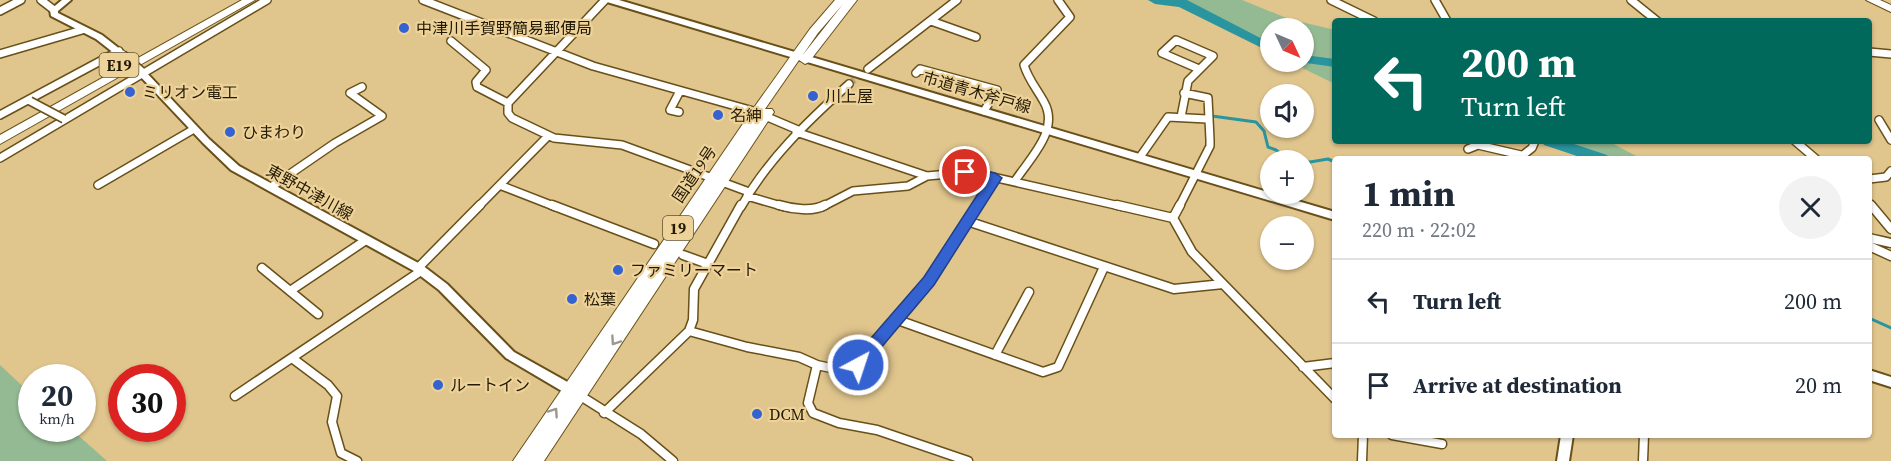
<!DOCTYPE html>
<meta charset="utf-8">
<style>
:root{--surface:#fff;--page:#f2f2f3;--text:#1f2937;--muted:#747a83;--line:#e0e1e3}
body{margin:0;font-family:"Source Serif 4","Noto Sans JP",serif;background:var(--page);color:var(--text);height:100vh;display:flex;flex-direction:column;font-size:22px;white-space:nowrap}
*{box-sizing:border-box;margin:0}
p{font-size:20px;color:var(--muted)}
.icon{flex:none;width:33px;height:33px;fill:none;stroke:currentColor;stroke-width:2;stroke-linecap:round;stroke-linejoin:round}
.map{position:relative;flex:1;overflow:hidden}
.panel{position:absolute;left:1332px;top:156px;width:540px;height:282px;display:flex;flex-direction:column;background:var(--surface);border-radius:6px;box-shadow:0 2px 4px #0004}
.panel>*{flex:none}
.hud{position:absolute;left:1332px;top:18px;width:540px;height:126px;border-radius:6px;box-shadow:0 2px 4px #0004;background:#00695c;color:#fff;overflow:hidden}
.needle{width:39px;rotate:134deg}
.controls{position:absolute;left:1260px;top:18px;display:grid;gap:12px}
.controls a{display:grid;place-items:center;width:54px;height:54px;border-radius:50%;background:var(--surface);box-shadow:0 2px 4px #0004;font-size:30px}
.speed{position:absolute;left:18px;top:364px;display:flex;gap:12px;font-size:30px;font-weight:700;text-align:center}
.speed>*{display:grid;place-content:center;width:78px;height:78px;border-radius:50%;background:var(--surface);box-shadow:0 2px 4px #0004;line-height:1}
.speed small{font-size:15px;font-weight:400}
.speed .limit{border:9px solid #d22;background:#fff;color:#111}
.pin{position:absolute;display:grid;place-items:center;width:51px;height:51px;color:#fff;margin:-26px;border:3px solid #fff;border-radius:50%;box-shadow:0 2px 6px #0007}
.me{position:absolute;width:66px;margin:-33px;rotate:40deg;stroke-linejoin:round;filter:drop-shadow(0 0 4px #0008)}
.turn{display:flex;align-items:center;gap:21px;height:126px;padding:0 30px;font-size:27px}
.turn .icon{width:78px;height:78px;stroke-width:2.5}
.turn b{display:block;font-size:42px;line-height:51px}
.round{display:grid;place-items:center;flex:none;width:63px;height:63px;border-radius:32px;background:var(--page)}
.summary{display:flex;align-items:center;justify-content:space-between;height:102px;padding:0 30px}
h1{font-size:36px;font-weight:700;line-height:45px}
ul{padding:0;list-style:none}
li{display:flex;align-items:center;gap:18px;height:84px;padding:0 30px;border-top:2px solid var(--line)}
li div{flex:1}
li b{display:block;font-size:22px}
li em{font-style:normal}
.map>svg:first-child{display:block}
.green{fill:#94ba93}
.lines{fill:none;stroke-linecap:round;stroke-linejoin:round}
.stream{stroke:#2a959f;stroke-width:3}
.river{fill:#2a959f;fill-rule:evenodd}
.street-tunnel{stroke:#baa372;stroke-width:7;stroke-dasharray:7 3;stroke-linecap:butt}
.street-far1-casing{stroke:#685018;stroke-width:10}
.street-casing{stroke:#685018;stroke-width:11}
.secondary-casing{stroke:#685018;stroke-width:4}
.highway-casing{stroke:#685018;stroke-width:2}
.street-far1{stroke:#fff;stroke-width:7}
.street{stroke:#fff;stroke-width:8}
.secondary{fill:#fff;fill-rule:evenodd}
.highway{fill:#fff;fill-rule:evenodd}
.street-bridge-casing{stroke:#685018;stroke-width:10;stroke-linecap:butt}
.secondary-bridge-casing{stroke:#685018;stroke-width:12;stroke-linecap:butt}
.street-bridge{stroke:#fff;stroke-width:7}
.secondary-bridge{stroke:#fff;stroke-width:9}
.oneway{stroke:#9c988e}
.route{fill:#3462d1;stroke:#224088;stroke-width:1.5}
.poi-dot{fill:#3462d1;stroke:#edd29a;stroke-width:2}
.labels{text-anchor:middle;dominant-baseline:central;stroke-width:4.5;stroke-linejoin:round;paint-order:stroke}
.shield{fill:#edd29a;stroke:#605131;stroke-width:1.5}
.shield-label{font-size:15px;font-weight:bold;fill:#241a04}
.poi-label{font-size:16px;fill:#241a04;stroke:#edd29a;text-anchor:start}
.street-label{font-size:16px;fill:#241a04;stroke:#edd29a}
</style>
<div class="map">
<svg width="1891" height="461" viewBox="0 0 1891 461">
<rect width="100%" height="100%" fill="#e0c58d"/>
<path class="green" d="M1183,0H1242L1289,19L1335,30V84L1290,62H1304V28H1270V51Z
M1552,141H1608L1642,159H1601L1584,150Z
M0,365L31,394L32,429H71L107,461H0Z"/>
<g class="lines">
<path class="stream" d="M1212,116L1256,122L1264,131L1268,147L1276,150L1288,160
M1304,163L1328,159L1335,162
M1869,318L1891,328"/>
<path class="river" d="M1148,0H1187L1270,43V52L1179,7L1155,4Z
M1304,55L1335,59V67L1299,62H1304Z
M1541,141H1565L1607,155L1610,159H1586L1544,145Z"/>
<path class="street-tunnel" d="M849,84L868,69"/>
<g class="street-far1-casing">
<path id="street-far1" d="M41,0L54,10
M423,0L593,66L757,112
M605,0L508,103V113L512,118L554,138L622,145L712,178
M1331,0L1374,21
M1435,0L1447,21
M1631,0L1657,21
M0,11L21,0
M931,21L976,37
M451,41L486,70L476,82L477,87L508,103
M1869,52L1891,54
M0,54L82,30
M868,69L957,0
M916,73L920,69L997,90L984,111
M679,112L670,110L680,91
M0,115L119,51
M765,116L798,130
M1181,117L1188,81L1213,56L1176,40L1162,53L1199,69
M1879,120L1891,140
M796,132L927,176L971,172L1124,207
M1795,141L1816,159
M1468,149L1478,145L1521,155
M1140,157L1168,117L1207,119
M0,158L267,0
M1518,159L1532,148L1535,141
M1869,179L1886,177L1891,171
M1015,181C1030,158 1060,130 1044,102C1037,89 1028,79 1024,65L1070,17L1058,0
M722,182L749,192
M98,185L194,129
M502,186L556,207
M271,187L335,143L382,116L350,93L362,87
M747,196L785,207
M1869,203L1872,207
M478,207L548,136
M741,207C768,159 808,121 849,84
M822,207L853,191L908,186L927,176
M977,207L995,178
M1179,207L1210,146V140L1208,98L1184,93"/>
</g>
<g class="street-casing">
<path id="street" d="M552,205L654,244
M779,205C792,209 813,212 825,205
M1117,205L1173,218L1192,252L1335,399
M1871,205L1891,229
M1173,218L1180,205
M967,221L1174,289L1223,284
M1869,238L1891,243
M1869,246L1891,256
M683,255L708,264
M262,268L318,314
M418,268L480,205
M290,291L366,240
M895,319L1043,372L1058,367L1104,267
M689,331L747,347L799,357L817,365L849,372L858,365L929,281L978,205
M995,355L1029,292
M292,358L328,385L337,396L332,422L341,453L357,461
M817,365L808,403L813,413L839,423L877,430L968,461
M1303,367L1335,363
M579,395L641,434L673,461
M235,396L421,271
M604,413L689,331L693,320L694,289L741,205
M1392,435L1442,444
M1362,461L1363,435
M1643,461L1644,435"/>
</g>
<g class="secondary-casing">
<path id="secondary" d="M62,0H71L58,11V13L102,35L125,53V57H119L96,39L51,16L50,10Z
M606,0H619L1335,212V220L607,2Z
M141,69L144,70L209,139L239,166L422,265L447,284L514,352L580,389L582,393L580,397L576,398L572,397L506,358L439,290L414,271L231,170L203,143L138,74L137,72Z
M1869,370L1891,377V387L1869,380Z
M1561,435H1573L1569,461H1557Z"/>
</g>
<g class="highway-casing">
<path id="highway" d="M242,0H255L0,144V135Z
M835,0H857L809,62L805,64L799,60L765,109H772L774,112L544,461H513L753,109L810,29ZM843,4L802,56L818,33Z
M1866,0H1880L1891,5V12Z"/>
</g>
<use href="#street-far1" class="street-far1"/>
<use href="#street" class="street"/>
<use href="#secondary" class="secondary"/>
<use href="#highway" class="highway"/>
<g class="street-bridge-casing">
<path id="street-bridge" d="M30,101L64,119"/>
</g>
<g class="secondary-bridge-casing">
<path id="secondary-bridge" d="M122,55L141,72"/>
</g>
<use href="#street-bridge" class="street-bridge"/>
<use href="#secondary-bridge" class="secondary-bridge"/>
</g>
<defs><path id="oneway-chevron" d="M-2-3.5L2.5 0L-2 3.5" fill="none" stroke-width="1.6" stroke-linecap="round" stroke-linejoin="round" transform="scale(1.5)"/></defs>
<g class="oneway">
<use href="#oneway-chevron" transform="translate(615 341) rotate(124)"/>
<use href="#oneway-chevron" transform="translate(554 412) rotate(-56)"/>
</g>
<path class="route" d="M965,167L995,173L1002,178L934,285L863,369L858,371L852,369L850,365L852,360L924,277L987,180L960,175L958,172L960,168Z"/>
<g class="poi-dot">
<circle cx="404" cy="28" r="6"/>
<circle cx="130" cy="92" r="6"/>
<circle cx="813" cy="96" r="6"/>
<circle cx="718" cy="115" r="6"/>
<circle cx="230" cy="132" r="6"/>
<circle cx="618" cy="270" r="6"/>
<circle cx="572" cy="299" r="6"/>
<circle cx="438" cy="385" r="6"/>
<circle cx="757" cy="414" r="6"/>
</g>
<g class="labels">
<g class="shield">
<rect x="99.5" y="53" width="39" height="24" rx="4.5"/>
<rect x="663" y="216" width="30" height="24" rx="4.5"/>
</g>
<g class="shield-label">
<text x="119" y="65">E19</text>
<text x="678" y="228">19</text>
</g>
<g class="poi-label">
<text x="416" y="28">中津川手賀野簡易郵便局</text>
<text x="142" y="92">ミリオン電工</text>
<text x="825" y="96">川上屋</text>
<text x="730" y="115">名紳</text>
<text x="242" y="132">ひまわり</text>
<text x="630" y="270">ファミリーマート</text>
<text x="584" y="299">松葉</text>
<text x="450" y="385">ルートイン</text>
<text x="769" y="414">DCM</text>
</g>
<g class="street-label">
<text transform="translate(977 92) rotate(16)">市道青木斧戸線</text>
<text transform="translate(694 174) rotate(-56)">国道19号</text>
<text transform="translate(310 192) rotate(29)">東野中津川線</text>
</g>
</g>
</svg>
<div class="controls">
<a><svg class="needle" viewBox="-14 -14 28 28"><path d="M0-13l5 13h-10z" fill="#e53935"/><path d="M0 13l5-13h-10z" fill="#747a83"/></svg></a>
<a><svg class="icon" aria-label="sound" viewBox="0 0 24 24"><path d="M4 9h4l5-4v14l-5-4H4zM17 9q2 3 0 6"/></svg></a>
<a>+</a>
<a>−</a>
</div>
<div class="speed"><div>20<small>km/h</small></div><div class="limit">30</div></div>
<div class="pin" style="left:965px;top:172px;background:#d93025"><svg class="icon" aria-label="arrive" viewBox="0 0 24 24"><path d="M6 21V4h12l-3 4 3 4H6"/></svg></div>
<svg class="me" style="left:858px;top:365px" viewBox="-20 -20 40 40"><circle r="17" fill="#3462d1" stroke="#fff" stroke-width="3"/><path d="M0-11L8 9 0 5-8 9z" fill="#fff"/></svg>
<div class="hud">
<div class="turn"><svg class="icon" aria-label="left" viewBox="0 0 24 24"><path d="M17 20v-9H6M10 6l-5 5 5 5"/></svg><div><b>200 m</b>Turn left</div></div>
</div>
<section class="panel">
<div class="summary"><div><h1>1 min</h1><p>220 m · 22:02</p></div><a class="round"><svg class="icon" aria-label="close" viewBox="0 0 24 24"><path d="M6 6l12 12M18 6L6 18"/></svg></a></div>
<ul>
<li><svg class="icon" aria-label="left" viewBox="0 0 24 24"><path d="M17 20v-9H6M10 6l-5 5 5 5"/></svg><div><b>Turn left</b></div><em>200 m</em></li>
<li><svg class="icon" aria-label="arrive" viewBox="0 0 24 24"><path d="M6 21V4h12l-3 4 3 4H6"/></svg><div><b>Arrive at destination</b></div><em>20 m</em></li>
</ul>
</section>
</div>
